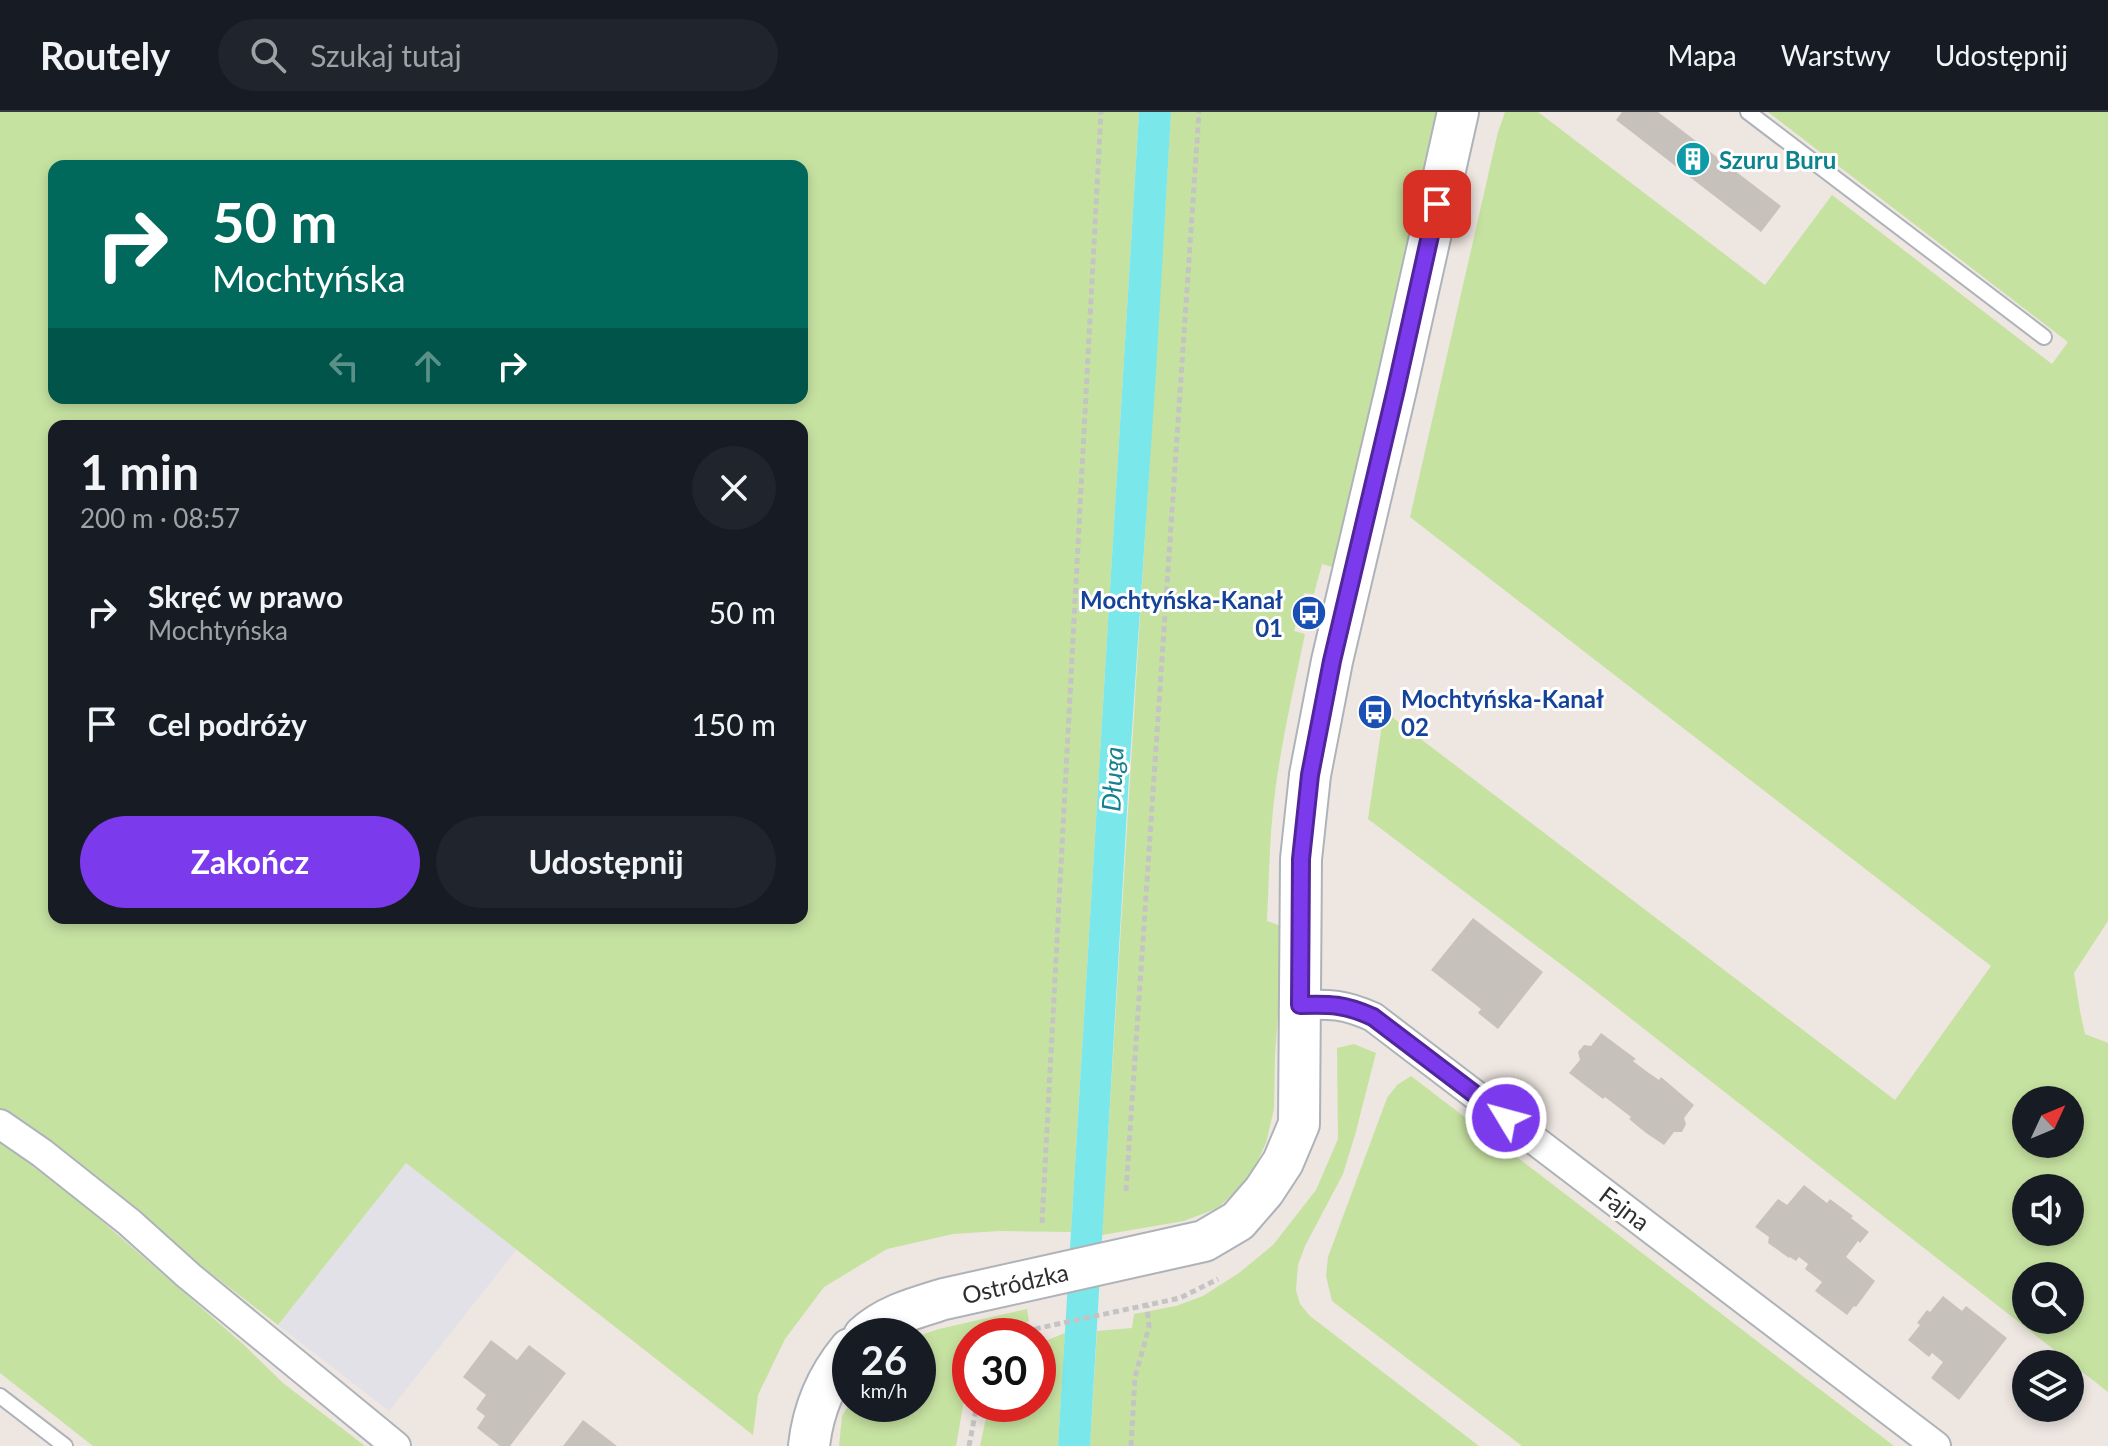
<!DOCTYPE html>
<html lang="pl">
<meta charset="utf-8">
<style>
:root{--surface:#171b24;--page:#20242c;--text:#f1f3f6;--muted:#9ea1a6;--line:#363941;--accent:#7c3aed}
body{margin:0;font-family:Lato,sans-serif;background:var(--page);color:var(--text);height:100vh;display:flex;flex-direction:column;font-size:30px;white-space:nowrap}
*{box-sizing:border-box;margin:0}
p{font-size:26px;color:var(--muted)}
.icon{flex:none;width:44px;height:44px;fill:none;stroke:currentColor;stroke-width:2;stroke-linecap:round;stroke-linejoin:round}
.map{position:relative;flex:1;overflow:hidden}
.panel{position:absolute;left:48px;top:308px;width:760px;height:504px;display:flex;flex-direction:column;background:var(--surface);border-radius:16px;box-shadow:0 4px 12px #0003}
.panel>*{flex:none}
.banner{position:absolute;left:48px;top:48px;width:760px;height:244px;border-radius:16px;box-shadow:0 4px 12px #0003;background:#00695c;color:#fff;overflow:hidden}
.needle{width:52px;rotate:46deg}
.buttons{position:absolute;left:2012px;top:974px;display:grid;gap:16px}
.buttons a{display:grid;place-items:center;width:72px;height:72px;border-radius:50%;background:var(--surface);box-shadow:0 4px 12px #0003;font-size:40px}
.speed{position:absolute;left:832px;top:1206px;display:flex;gap:16px;font-size:40px;font-weight:700;text-align:center}
.speed>*{display:grid;place-content:center;width:104px;height:104px;border-radius:50%;background:var(--surface);box-shadow:0 4px 12px #0003;line-height:1}
.speed small{font-size:20px;font-weight:400}
.speed .limit{border:12px solid #d22;background:#fff;color:#111}
.pin{position:absolute;display:grid;place-items:center;width:68px;height:68px;color:#fff;margin:-34px;border-radius:16px;box-shadow:0 4px 12px #0006}
.me{position:absolute;width:88px;margin:-44px;rotate:307deg;stroke-linejoin:round;filter:drop-shadow(0 0 6px #0008)}
.turn{display:flex;align-items:center;gap:28px;height:168px;padding:0 32px;font-size:36px}
.turn .icon{width:104px;height:104px;stroke-width:2.5}
.turn b{display:block;font-size:56px;line-height:68px}
.lanes{display:flex;align-items:center;height:76px;padding:0 32px;background:#0003;justify-content:center;gap:40px;direction:ltr}
.lanes .off{opacity:.35}
.round{display:grid;place-items:center;flex:none;width:84px;height:84px;border-radius:42px;background:var(--page)}
.head{display:flex;align-items:center;justify-content:space-between;height:136px;padding:0 32px}
h1{font-size:48px;font-weight:700;line-height:60px}
.action{display:flex;gap:16px;margin-top:auto;padding:16px 32px}
.action a{flex:1;height:92px;border-radius:48px;background:var(--accent);color:#fff;font-size:32px;font-weight:700;line-height:92px;text-align:center}
.action a+a{background:var(--page);color:var(--text)}
ul{padding:0;list-style:none}
li{display:flex;align-items:center;gap:24px;height:112px;padding:0 32px}
li div{flex:1}
li b{display:block;font-size:30px}
li em{font-style:normal}
header{display:flex;align-items:center;gap:48px;box-sizing:border-box;height:112px;padding:0 40px;background:var(--surface);border-bottom:2px solid var(--line)}
header strong{font-size:38px}
nav{display:flex;gap:44px;margin-inline-start:auto;font-size:28px}
.search{width:560px;height:72px;background:var(--page);display:flex;align-items:center;gap:20px;box-sizing:border-box;padding:0 28px;border-radius:44px;color:var(--muted);font-size:30px}
.map>svg:first-child{display:block}
.industrial{fill:#e2e1e8}
.green{fill:#c6e2a1;fill-rule:evenodd}
.water{fill:#7ae7eb}
.building{fill:#c7c1bc}
.lines{fill:none;stroke-linecap:round;stroke-linejoin:round}
.lane-casing{stroke:#aeb3b9;stroke-width:18}
.street-casing{stroke:#aeb3b9;stroke-width:32}
.secondary-casing{stroke:#aeb3b9;stroke-width:44}
.path{stroke:#c4c4c4;stroke-width:5;stroke-dasharray:6 4;stroke-linecap:butt}
.lane{stroke:#fff;stroke-width:14}
.street{stroke:#fff;stroke-width:28}
.secondary{stroke:#fff;stroke-width:40}
.route-casing{stroke:#51269a;stroke-width:20}
.route{stroke:#7c3aed;stroke-width:14}
.labels{text-anchor:middle;dominant-baseline:central;stroke-width:6;stroke-linejoin:round;paint-order:stroke}
.culture-label{font-size:24px;font-weight:bold;fill:#0d838f;stroke:#fff;text-anchor:start}
.transit-label{font-size:24px;font-weight:bold;fill:#164399;stroke:#fff;text-anchor:end}
.street-label{font-size:24px;fill:#2e2e2e;stroke:#fff}
.water-label{font-size:26px;font-style:italic;fill:#13818f;stroke:#fff}
</style>
<header>
<strong>Routely</strong>
<div class="search"><svg class="icon" aria-label="search" viewBox="0 0 24 24"><circle cx="10" cy="10" r="6"/><path d="M15 15l6 6"/></svg>Szukaj tutaj</div>
<nav><a>Mapa</a><a>Warstwy</a><a>Udostępnij</a></nav>
</header>
<div class="map">
<svg width="2108" height="1334" viewBox="0 0 2108 1334">
<rect width="100%" height="100%" fill="#eee6e1"/>
<path class="industrial" d="M406,1051L517,1137L389,1299L278,1213Z"/>
<path class="green" d="M0,0H1139L1071,1120L999,1119L953,1122L887,1137L824,1175L785,1227L758,1283L753,1323L406,1051L278,1213L0,999ZM54,54H802V286H54ZM54,314H802V806H54Z
M1171,0H1441L1336,456L1322,452L1314,482L1304,481L1294,519L1305,522C1293,580 1279,639 1273,698C1269,735 1269,772 1267,809L1284,815L1275,945L1274,997L1266,1031L1250,1065L1218,1096L1184,1109L1102,1123Z
M1505,0H1538L1765,173L1832,83L2052,252L2068,230L1768,0H2108V809L2074,861L2080,899L2085,922L2108,931V1280L1579,866L1368,707L1384,599L1895,988L1991,854L1410,405L1498,20ZM2026,988H2070V1032H2026ZM2070,1076V1120H2026V1076ZM2026,1164H2070V1208H2026Z
M1354,932L1376,941L1355,1023L1343,1062L1305,1134L1298,1153L1296,1178L1300,1192L1310,1204L1479,1334H1090L1097,1219L1132,1216L1134,1202L1176,1194L1203,1184L1239,1161L1273,1133L1316,1078L1338,1027L1337,936Z
M1411,964L1894,1334H1522L1332,1189L1326,1164L1328,1145L1387,986L1397,973Z
M0,1030L71,1082L244,1233L283,1271L365,1334H93L0,1261Z
M1027,1197L1029,1209L1008,1224H970V1268L966,1277L956,1334H839L842,1304L850,1291L918,1292V1224L939,1217Z
M1065,1221L1058,1334H980L989,1292H1038V1232Z"/>
<path class="water" d="M1139,0H1171L1156,260L1130,647L1090,1334H1058Z"/>
<path class="building" d="M1622,0H1658L1781,94L1761,120L1616,8Z
M1473,806L1543,860L1498,917L1478,901L1481,897L1431,858Z
M1601,921L1636,947L1633,949L1646,959L1659,968L1661,965L1694,993L1684,1006L1686,1012L1682,1020H1674L1664,1033L1646,1021L1629,1007L1631,1005L1605,985L1603,987L1569,961L1580,948L1578,940L1584,933L1591,934Z
M1804,1073L1827,1091L1830,1087L1853,1104L1851,1106L1869,1120L1860,1131L1858,1129L1846,1145L1875,1169L1856,1195L1854,1194L1847,1203L1815,1179L1822,1170L1805,1157L1808,1152L1799,1145L1796,1149L1790,1145L1789,1146L1768,1131L1769,1125L1755,1115L1778,1087L1787,1093Z
M1943,1184L1962,1199L1966,1194L2007,1226L1959,1288L1931,1266L1943,1250L1932,1241L1929,1245L1908,1228L1920,1213L1917,1211L1927,1198L1930,1200Z
M491,1228L517,1248L529,1233L566,1261L510,1334H500L477,1316L485,1304L476,1297L486,1283L463,1265Z
M583,1308L617,1334H563Z"/>
<g class="lines">
<g class="lane-casing">
<path id="lane" d="M1748,0L2044,225
M0,1284L65,1334"/>
</g>
<g class="street-casing">
<path id="street" d="M1300,893C1331,892 1344,892 1373,905L1936,1334
M0,1012L42,1041L129,1110L189,1164L396,1334"/>
</g>
<g class="secondary-casing">
<path id="secondary" d="M864,1224C887,1203 915,1196 944,1187L1204,1129L1238,1109L1264,1079L1283,1050L1299,1012L1301,747L1310,663L1332,549L1396,277L1458,0
M809,1334C813,1297 826,1266 850,1237"/>
</g>
<path class="path" d="M1126,1079L1199,0
M1042,1111L1101,0
M1016,1224L1039,1216L1180,1186L1218,1167
M969,1334L977,1292
M1131,1334L1135,1265L1149,1215L1147,1194"/>
<use href="#lane" class="lane"/>
<use href="#street" class="street"/>
<use href="#secondary" class="secondary"/>
</g>
<g class="lines">
<g class="route-casing">
<path id="route" d="M1437,92L1396,277L1332,549L1310,663L1301,747L1300,893C1331,892 1344,892 1373,905L1506,1006"/>
</g>
<use href="#route" class="route"/>
</g>
<defs>
<g id="building-disc" transform="scale(1.8)"><circle r="9.5" fill="#0f9aa8" stroke="#fff"/><path d="M-4-6H4V6H1V3H-1V6H-4ZM-2.5-4.3h1.7v1.8h-1.7ZM.8-4.3h1.7v1.8H.8ZM-2.5-1h1.7V.8h-1.7ZM.8-1h1.7V.8H.8Z" fill="#fff"/></g>
<g id="bus-disc" transform="scale(1.8)"><circle r="9.5" fill="#1a4fb4" stroke="#fff"/><path d="M-5-6H5V4H4V6H2V4H-2V6H-4V4H-5ZM-3.5-4V0h7V-4ZM-3.5 1.2v1.5H-2V1.2ZM2 1.2v1.5H3.5V1.2Z" fill="#fff"/></g>
</defs>
<g fill-rule="evenodd">
<use href="#building-disc" x="1693" y="47"/>
<use href="#bus-disc" x="1309" y="501"/>
<use href="#bus-disc" x="1375" y="600"/>
</g>
<g class="labels">
<g class="culture-label">
<text x="1719" y="47">Szuru Buru</text>
</g>
<g class="transit-label">
<text x="1283" y="487">Mochtyńska-Kanał<tspan x="1283" dy="28">01</tspan></text>
<text x="1401" y="586" text-anchor="start">Mochtyńska-Kanał<tspan x="1401" dy="28">02</tspan></text>
</g>
<g class="street-label">
<text transform="translate(1625 1096) rotate(37)">Fajna</text>
<text transform="translate(1015 1171) rotate(-13)">Ostródzka</text>
</g>
<g class="water-label">
<text transform="translate(1112 667) rotate(-87)">Długa</text>
</g>
</g>
</svg>
<div class="buttons">
<a><svg class="needle" viewBox="-14 -14 28 28"><path d="M0-13l5 13h-10z" fill="#e53935"/><path d="M0 13l5-13h-10z" fill="#9ea1a6"/></svg></a>
<a><svg class="icon" aria-label="sound" viewBox="0 0 24 24"><path d="M4 9h4l5-4v14l-5-4H4zM17 9q2 3 0 6"/></svg></a>
<a><svg class="icon" aria-label="search" viewBox="0 0 24 24"><circle cx="10" cy="10" r="6"/><path d="M15 15l6 6"/></svg></a>
<a><svg class="icon" aria-label="layers" viewBox="0 0 24 24"><path d="M12 4l9 5-9 5-9-5zM3 14l9 5 9-5"/></svg></a>
</div>
<div class="speed"><div>26<small>km/h</small></div><div class="limit">30</div></div>
<div class="pin" style="left:1437px;top:92px;background:#d93025"><svg class="icon" aria-label="arrive" viewBox="0 0 24 24"><path d="M6 21V4h12l-3 4 3 4H6"/></svg></div>
<svg class="me" style="left:1506px;top:1006px" viewBox="-20 -20 40 40"><circle r="17" fill="#7c3aed" stroke="#fff" stroke-width="3"/><path d="M0-11L8 9 0 5-8 9z" fill="#fff"/></svg>
<div class="banner">
<div class="turn"><svg class="icon" aria-label="right" viewBox="0 0 24 24"><path d="M7 20v-9h11M14 6l5 5-5 5"/></svg><div><b>50 m</b>Mochtyńska</div></div>
<div class="lanes"><svg class="icon off" aria-label="left" viewBox="0 0 24 24"><path d="M17 20v-9H6M10 6l-5 5 5 5"/></svg><svg class="icon off" aria-label="ahead" viewBox="0 0 24 24"><path d="M12 20V5M6 11l6-6 6 6"/></svg><svg class="icon" aria-label="right" viewBox="0 0 24 24"><path d="M7 20v-9h11M14 6l5 5-5 5"/></svg></div>
</div>
<section class="panel">
<div class="head"><div><h1>1 min</h1><p>200 m · 08:57</p></div><a class="round"><svg class="icon" aria-label="close" viewBox="0 0 24 24"><path d="M6 6l12 12M18 6L6 18"/></svg></a></div>
<ul>
<li><svg class="icon" aria-label="right" viewBox="0 0 24 24"><path d="M7 20v-9h11M14 6l5 5-5 5"/></svg><div><b>Skręć w prawo</b><p>Mochtyńska</p></div><em>50 m</em></li>
<li><svg class="icon" aria-label="arrive" viewBox="0 0 24 24"><path d="M6 21V4h12l-3 4 3 4H6"/></svg><div><b>Cel podróży</b></div><em>150 m</em></li>
</ul>
<div class="action"><a>Zakończ</a><a>Udostępnij</a></div>
</section>
</div>
